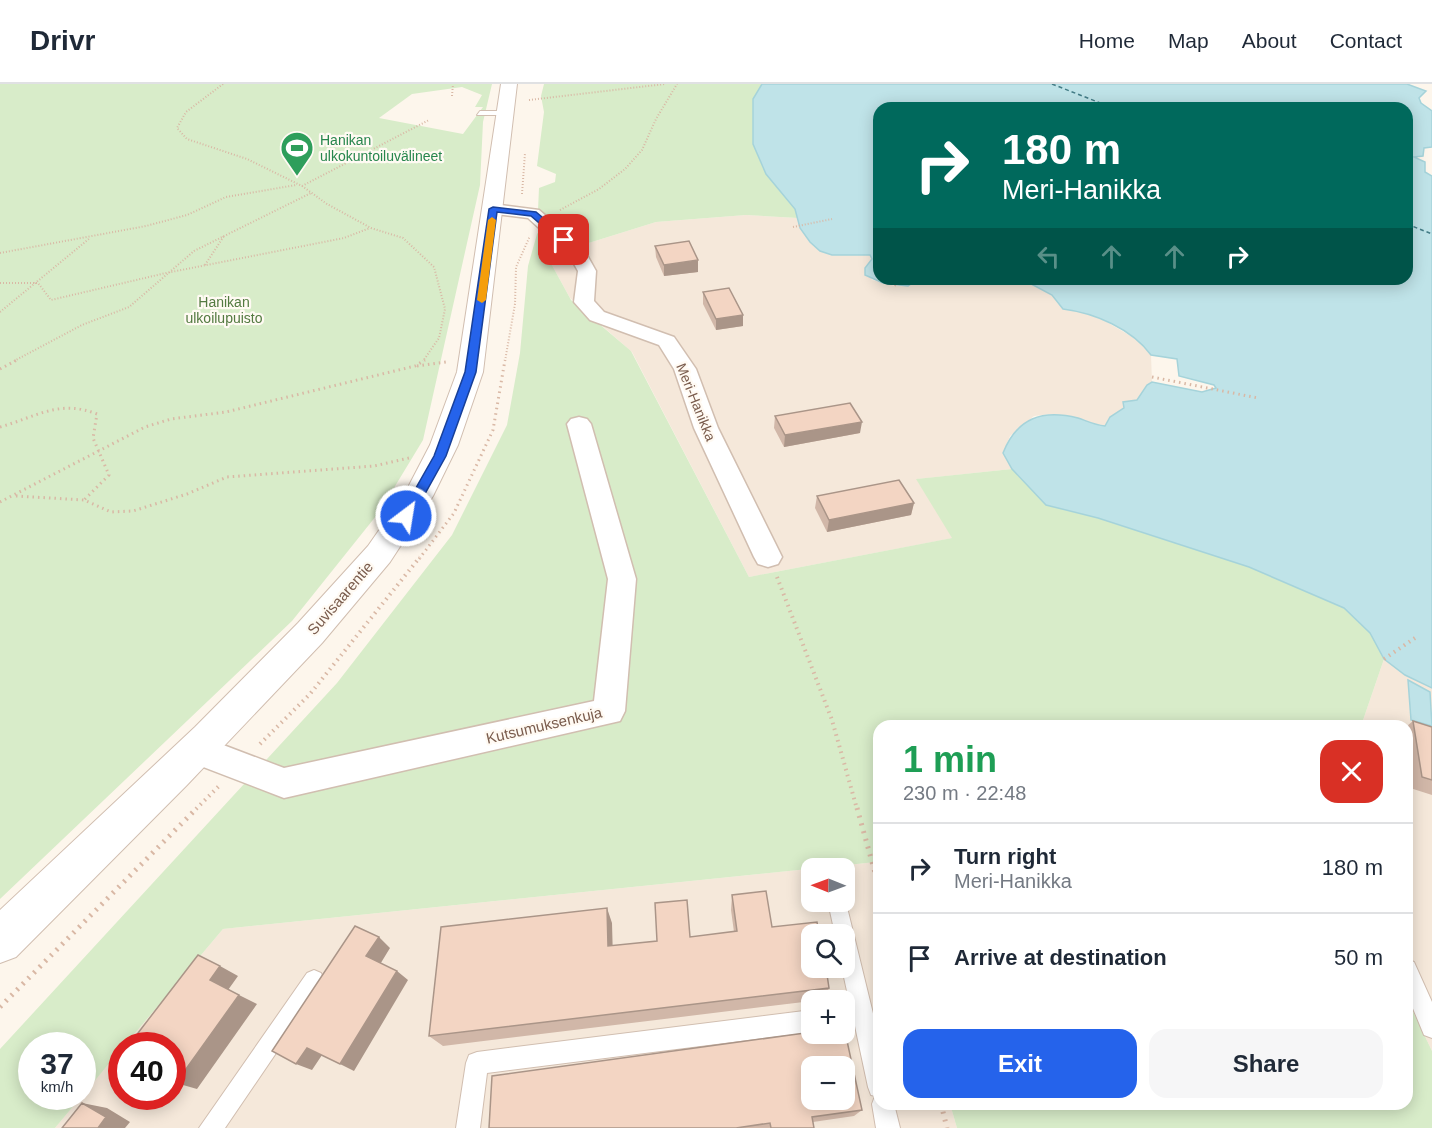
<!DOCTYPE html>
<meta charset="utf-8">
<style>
:root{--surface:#fff;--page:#f6f6f7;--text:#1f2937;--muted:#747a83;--line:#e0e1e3;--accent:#2563eb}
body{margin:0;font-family:Arial,sans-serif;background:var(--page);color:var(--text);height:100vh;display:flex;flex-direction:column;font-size:22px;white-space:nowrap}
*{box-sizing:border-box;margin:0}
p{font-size:20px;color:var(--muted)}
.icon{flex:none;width:33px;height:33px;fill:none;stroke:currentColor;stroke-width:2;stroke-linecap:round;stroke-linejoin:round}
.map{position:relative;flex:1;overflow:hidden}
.sheet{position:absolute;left:873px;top:636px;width:540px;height:390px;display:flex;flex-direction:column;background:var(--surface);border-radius:18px;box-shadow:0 3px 15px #0003}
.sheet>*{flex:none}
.top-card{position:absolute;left:873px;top:18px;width:540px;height:183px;border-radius:18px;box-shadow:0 3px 15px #0003;background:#00695c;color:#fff;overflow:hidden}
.needle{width:39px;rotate:271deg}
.fabs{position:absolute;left:801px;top:774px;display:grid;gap:12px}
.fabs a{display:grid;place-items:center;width:54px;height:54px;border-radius:12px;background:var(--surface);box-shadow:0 3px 15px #0003;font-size:30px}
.speed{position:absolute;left:18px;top:948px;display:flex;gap:12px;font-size:30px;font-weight:700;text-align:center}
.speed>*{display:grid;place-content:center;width:78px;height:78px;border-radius:50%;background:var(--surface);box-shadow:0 3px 15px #0003;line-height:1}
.speed small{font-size:15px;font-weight:400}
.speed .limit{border:9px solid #d22;background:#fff;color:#111}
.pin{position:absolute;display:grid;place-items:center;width:51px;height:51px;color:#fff;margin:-26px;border-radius:12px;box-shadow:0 3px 9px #0006}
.me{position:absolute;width:66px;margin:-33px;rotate:31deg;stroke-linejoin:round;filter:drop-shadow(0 0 4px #0008)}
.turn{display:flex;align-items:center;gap:21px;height:126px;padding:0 30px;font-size:27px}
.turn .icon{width:78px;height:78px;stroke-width:2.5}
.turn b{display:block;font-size:42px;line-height:51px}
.lanes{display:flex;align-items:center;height:57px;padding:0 30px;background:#0003;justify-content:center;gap:30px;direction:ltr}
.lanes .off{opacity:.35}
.round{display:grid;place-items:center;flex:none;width:63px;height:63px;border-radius:18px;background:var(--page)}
.overview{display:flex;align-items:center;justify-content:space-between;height:102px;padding:0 30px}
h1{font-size:36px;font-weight:800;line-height:45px;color:#1e9e55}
.action{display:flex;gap:12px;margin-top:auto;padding:12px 30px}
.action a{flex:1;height:69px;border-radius:18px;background:var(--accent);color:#fff;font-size:24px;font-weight:800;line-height:69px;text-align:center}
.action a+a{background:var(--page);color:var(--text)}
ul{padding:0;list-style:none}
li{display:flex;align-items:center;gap:18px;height:90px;padding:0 30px;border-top:2px solid var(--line)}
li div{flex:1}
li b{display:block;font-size:22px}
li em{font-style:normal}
header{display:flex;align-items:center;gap:36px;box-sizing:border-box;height:84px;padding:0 30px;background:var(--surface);border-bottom:2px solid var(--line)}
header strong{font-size:28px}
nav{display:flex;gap:33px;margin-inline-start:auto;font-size:21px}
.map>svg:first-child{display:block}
.residential{fill:#f5e8da;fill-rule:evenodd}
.green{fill:#d8ecc9;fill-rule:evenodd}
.water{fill:#bfe3e8;stroke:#a5d3da;stroke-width:1.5}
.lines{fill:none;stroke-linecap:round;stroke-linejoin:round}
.ferry{stroke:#437c86;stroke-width:1.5;stroke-dasharray:4 3;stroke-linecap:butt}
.service-casing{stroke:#d1beb0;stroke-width:2}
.minor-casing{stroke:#d1beb0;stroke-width:3}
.tertiary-casing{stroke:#d1beb0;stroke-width:2}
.path-far3{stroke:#d9b8a5;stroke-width:2;stroke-dasharray:1 2;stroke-linecap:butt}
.path-far2{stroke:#d9b8a5;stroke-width:3;stroke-dasharray:1.5 4;stroke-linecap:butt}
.path-far1{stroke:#d9b8a5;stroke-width:4;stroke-dasharray:1.5 4.5;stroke-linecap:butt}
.path{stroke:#d9b8a5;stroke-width:5;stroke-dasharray:2 6;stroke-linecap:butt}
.service{fill:#fff;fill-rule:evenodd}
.minor{fill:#fff;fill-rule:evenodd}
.tertiary{fill:#fff;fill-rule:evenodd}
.wall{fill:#d1b7a8}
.shaded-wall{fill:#aa9588}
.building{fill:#f3d5c3;stroke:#aa9588;stroke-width:1.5;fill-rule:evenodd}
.route{fill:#2563eb;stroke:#184099;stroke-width:1.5}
.slow{fill:#f59e0b}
.labels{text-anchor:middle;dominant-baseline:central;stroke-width:4.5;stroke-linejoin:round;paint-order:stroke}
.far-leisure-label{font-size:14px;fill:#27864d;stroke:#fffaf3;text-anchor:start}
.far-park-label{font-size:14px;fill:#537a41;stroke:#fffaf3}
.far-street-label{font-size:14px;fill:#7a5c4d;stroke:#fffaf3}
.street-label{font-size:15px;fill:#7a5c4d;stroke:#fffaf3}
</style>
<header>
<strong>Drivr</strong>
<nav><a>Home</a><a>Map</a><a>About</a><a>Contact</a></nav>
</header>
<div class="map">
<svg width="1432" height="1044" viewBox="0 0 1432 1044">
<rect width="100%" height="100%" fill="#fdf6ec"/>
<path class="residential" d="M746,131L798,134L810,158L820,167L870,171L872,175L865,184L872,196L883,199L895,202L917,198L918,195H1022L1052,211L1063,225L1082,227L1105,237L1141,258L1151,271L1152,298L1147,301L1137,316L1110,333L1105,342L1051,330L1034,332L1010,352L1003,369L1012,385L917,395L953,454L749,493L632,268L570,214L547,172L656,138Z
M1384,575L1405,591L1432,604V967L1407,915V642H1361Z
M876,778L879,786V1020H950L957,1044H55L121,965L122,1012H172V962L125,961L223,845ZM812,784H844V818H812ZM812,850H844V884H812ZM812,916H844V950H812ZM812,982H844V1016H812Z"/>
<path class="green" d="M0,0H492L483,38L480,101L423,356L380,427L292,537L0,815ZM462,3L482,11L475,23H483L463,50L379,34L412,10Z
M544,0H825L798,134L746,131L656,138L547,172L571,216L631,267L749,493L952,454L916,395L1012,385L1046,421L1098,434L1249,483L1344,524L1370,549L1384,575L1361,642H879V786L876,778L223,845L125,961L122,962L121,965L83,1011L82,962H32V1012L81,1013L55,1044H0V965L337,599L452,451L507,341L520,269L528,182L537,150L549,135L538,126L539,104L555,98L556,90L537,82L544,28L541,12Z
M1407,915L1432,967V1044H957L950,1020H1407Z"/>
<path class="water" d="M762,0H1407L1426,7L1419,14L1421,19L1432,27V63L1424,64L1423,72L1414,73L1425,78V88L1432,92V604L1405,591L1384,575L1370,549L1344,524L1249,483L1098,434L1046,421L1012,385L1003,369C1017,334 1042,325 1078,334C1087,337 1094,341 1105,342L1110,333L1124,324L1123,318L1137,316L1147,301L1152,298L1202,308L1216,304L1214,301L1179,292L1177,275L1151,271C1132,245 1095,229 1063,225L1052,211L1022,195H1407V24H879V195H918L908,202L883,199L865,191V184L872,175L870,171H832L820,167L810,158L800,144L795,125L766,90L753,60V15Z
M1408,596L1430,608L1432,642L1411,636Z"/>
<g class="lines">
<path class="ferry" d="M1052,0L1113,24
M1407,140L1432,150"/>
<g class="service-casing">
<path id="service" d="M480,27H505L509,29L505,31H477Z
M844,811L879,954V1020H894L900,1044H876L872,1020L875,1012L871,1011L868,1003L855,942L844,944V922L850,921L842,884H844V850H835L828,818H844Z
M1407,875L1414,878L1432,918V954L1424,951L1407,910Z
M314,886L321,889L324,896L321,903L225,1044H199L307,889Z
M812,926V948L487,989L480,1044H456L466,979L469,971L477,968Z"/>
</g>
<g class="minor-casing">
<path id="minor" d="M493,120L539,126L583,164L596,187L594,217L604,228L674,253L696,285L718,344L782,473L778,480L768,483L758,480L754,473L694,344L674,285L659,261L590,236L574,218L578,187L569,171L528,134L487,129L485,125L487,121Z
M579,333L587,335L591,340L636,495L625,627L620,637L284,714L185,676L181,666L185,656L197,651L284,684L594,617L608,495L567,340L571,335Z"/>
</g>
<g class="tertiary-casing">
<path id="tertiary" d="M501,0H517L483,288L458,361L433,412L390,478L322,559L187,701L16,873L0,879V826L195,643L298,539L368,462L405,409L430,361L457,288Z"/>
</g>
<path class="path-far3" d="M223,0L186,28L177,44L187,55L247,75L302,102L327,120L371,144L403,154L434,183L445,225L439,254L423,277
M452,12L453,0
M529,16L665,0
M302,102L429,36
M522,110L525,69
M560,126L599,105L625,85L642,66L656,35L677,0
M793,143L832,135
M0,169L146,142L187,131L226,113L296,101
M205,181L224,152
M0,199H38L51,216L166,189L344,154L370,144
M895,202L898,195
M0,228L90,154
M14,277L82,241L129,223L194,167L311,109
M505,277L515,220L516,183L530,152"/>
<path class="path-far2" d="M417,282L446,278
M0,285L17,276
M1152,293L1258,314
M0,343C36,333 59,315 97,330L93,354L109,391L84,416
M16,412L84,416L111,428L133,427L187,410L227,393L374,382L409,374
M0,418L145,343L171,335L226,328L415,282L425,276
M419,475L454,429L493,346L505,276"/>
<path class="path-far1" d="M777,493L832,636L857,725
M1384,575L1415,554
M260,660L310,610L420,473
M196,725L219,702"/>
<path class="path" d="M857,724L879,803
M0,923L197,724
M941,1020L947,1044"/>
<use href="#service" class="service"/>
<use href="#minor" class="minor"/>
<use href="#tertiary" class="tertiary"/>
</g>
<path class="wall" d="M655,162L698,188L664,192L656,173Z
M703,208L743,231V242L716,246L703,220Z
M775,332L860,349L784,363L774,344Z
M817,412L914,419L911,431L827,448L815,424Z
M1413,637L1432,643V711L1407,703V642Z
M732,811L772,843L829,904L824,916H812V917L443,962L429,952L612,839V862L734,848L731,826Z
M862,1026L854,1032L813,1038L814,1044H489Z"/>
<path class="shaded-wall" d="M698,176V188L664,192V181Z
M743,231V242L716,246V235Z
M862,338L860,349L784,363L785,351Z
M914,419L911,431L827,448L829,436Z
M607,824L612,839L613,876L608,862Z
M379,853L390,864L379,882L366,872Z
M220,882L238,892L228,906L210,896Z
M397,887L408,896L354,987L340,980Z
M239,911L257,920L197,1005L176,999Z
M307,964L322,971L312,986L296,980Z
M82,1019L107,1024L130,1038L125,1044H98Z"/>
<path class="building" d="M689,157L698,176L664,181L655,162Z
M729,204L743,231L716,235L703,208Z
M850,319L862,338L785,351L775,332Z
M899,396L914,419L829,436L817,412Z
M1413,637L1432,643V696L1422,693Z
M766,807L772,843L817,838L819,850H812V884H826L829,904L429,952L441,843L607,824L608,862L657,857L655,819L687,816L690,853L737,847L732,811Z
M355,842L379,853L366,872L397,887L340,980L307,964L296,980L272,967Z
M198,871L220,882L210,896L239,911L176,999L172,996V962H128Z
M844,943L862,1026L812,1033L814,1044H771L770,1039L736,1044H489L492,992L812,948V950H844ZM812,982H844V1016H812Z
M122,969V991L110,985Z
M82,1019L106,1033L98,1044H62Z"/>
<path class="route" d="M493,123L536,128L569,156L561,158L531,132L497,128L476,288L446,372L411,435L406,436L400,432L434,372L465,288L489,125Z"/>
<path class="slow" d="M492,133L496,136L486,216L482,219L477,216L488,136Z"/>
<defs>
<g id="stadium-pin" transform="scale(1.725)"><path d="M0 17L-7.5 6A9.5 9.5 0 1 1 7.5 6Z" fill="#2e9e5b" stroke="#fffaf3"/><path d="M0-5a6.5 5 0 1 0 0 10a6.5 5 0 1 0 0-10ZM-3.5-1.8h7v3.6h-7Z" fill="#fff"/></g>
</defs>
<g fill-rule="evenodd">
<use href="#stadium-pin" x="297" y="64"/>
</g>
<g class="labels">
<g class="far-leisure-label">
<text x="320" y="56">Hanikan<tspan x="320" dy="16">ulkokuntoiluvälineet</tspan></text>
</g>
<g class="far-park-label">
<text x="224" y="218">Hanikan<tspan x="224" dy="16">ulkoilupuisto</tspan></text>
</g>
<g class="far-street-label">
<text transform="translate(696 318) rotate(68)">Meri-Hanikka</text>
</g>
<g class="street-label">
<text transform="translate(340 514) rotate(-49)">Suvisaarentie</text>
<text transform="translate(544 641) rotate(-13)">Kutsumuksenkuja</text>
</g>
</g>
</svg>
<div class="fabs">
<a><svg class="needle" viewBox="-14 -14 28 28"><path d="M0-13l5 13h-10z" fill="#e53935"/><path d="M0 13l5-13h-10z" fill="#747a83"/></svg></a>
<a><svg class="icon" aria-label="search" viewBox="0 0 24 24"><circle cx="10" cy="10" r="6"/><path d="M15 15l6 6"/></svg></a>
<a>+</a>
<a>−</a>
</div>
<div class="speed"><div>37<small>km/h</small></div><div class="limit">40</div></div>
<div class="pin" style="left:564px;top:156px;background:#d93025"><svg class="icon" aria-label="arrive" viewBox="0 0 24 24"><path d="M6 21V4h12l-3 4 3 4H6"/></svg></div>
<svg class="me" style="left:406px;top:432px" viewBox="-20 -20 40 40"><circle r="17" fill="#2563eb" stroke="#fff" stroke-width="3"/><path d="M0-11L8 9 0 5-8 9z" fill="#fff"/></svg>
<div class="top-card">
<div class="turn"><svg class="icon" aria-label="right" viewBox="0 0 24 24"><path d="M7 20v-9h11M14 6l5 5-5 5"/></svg><div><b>180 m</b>Meri-Hanikka</div></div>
<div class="lanes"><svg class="icon off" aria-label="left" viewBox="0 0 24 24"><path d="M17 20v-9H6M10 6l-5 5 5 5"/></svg><svg class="icon off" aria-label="ahead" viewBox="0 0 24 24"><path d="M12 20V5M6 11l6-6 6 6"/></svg><svg class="icon off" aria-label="ahead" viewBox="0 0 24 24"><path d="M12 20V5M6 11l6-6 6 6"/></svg><svg class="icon" aria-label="right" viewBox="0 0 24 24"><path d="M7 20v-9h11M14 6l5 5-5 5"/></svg></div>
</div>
<section class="sheet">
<div class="overview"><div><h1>1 min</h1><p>230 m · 22:48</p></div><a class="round" style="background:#d93025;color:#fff"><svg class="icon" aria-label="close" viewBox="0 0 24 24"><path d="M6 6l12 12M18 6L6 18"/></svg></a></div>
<ul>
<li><svg class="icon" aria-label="right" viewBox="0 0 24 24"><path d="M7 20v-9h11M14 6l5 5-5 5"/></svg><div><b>Turn right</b><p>Meri-Hanikka</p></div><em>180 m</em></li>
<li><svg class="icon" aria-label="arrive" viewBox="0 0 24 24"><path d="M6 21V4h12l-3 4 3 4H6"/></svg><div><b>Arrive at destination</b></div><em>50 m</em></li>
</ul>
<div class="action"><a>Exit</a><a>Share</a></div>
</section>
</div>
